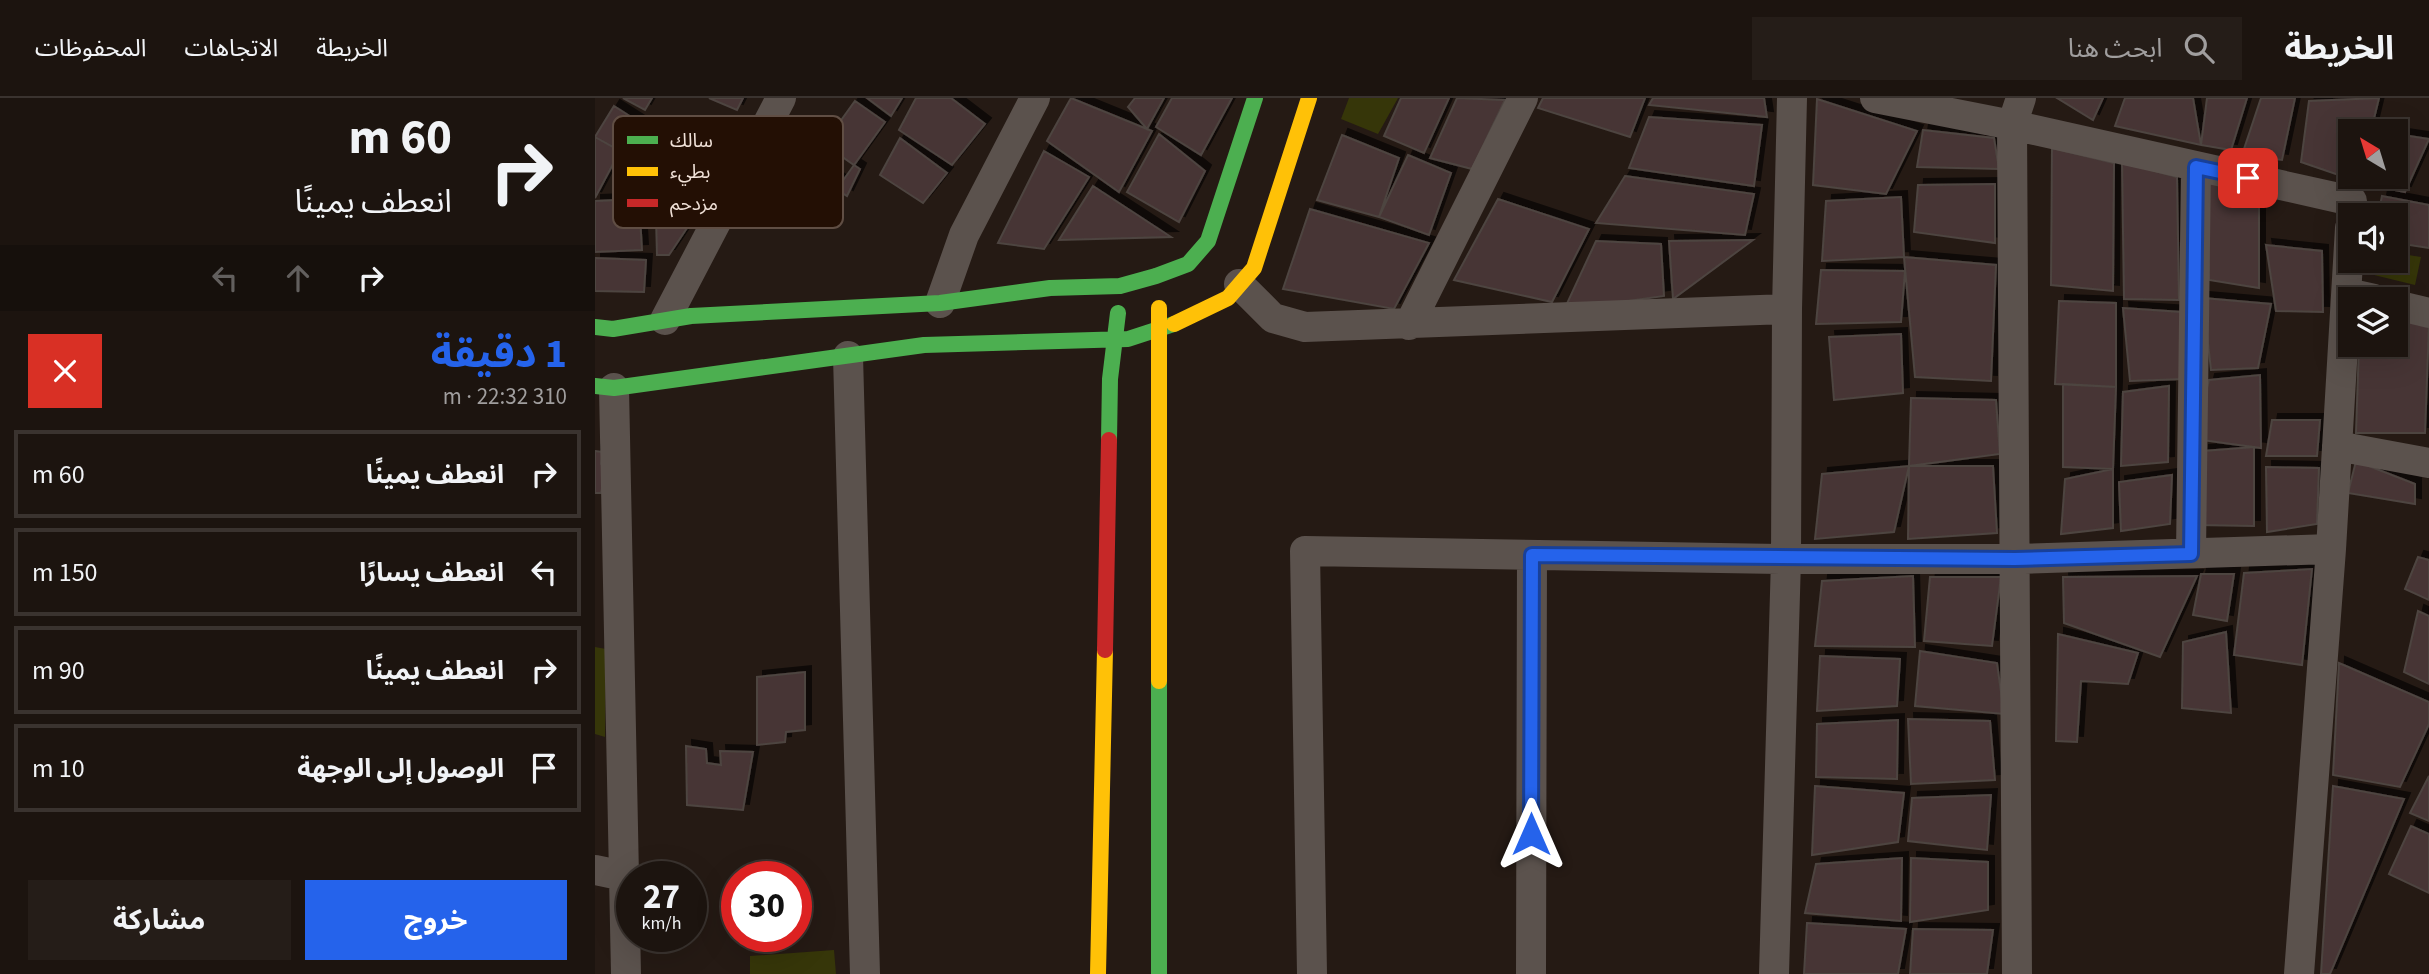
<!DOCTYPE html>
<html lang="ar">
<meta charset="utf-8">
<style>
:root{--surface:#1c140f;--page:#251d18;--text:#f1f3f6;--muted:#a09e9e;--line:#3a332f;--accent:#2563eb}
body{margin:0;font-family:"Source Sans 3","Noto Sans Arabic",sans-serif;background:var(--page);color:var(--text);direction:rtl;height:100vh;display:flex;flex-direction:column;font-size:26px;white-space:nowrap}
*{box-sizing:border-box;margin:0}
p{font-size:23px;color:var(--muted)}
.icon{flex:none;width:38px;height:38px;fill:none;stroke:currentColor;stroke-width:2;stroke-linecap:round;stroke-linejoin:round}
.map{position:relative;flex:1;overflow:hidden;direction:ltr}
.details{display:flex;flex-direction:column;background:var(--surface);width:595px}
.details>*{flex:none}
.top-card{background:#1c140f;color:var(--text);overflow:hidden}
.needle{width:46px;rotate:322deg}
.fabs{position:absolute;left:1743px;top:21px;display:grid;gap:14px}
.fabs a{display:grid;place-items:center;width:70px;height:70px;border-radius:0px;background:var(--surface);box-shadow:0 7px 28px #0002,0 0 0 2px var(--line);font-size:35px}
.speed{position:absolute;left:21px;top:763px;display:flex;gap:14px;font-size:35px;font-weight:700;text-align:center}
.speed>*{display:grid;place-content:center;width:91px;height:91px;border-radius:50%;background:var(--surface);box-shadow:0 7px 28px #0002,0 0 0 2px var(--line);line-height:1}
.speed small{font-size:18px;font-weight:400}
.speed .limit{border:10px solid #d22;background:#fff;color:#111}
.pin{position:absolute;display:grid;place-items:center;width:60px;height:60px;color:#fff;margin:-30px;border-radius:14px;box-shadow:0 4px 10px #0006}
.me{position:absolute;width:77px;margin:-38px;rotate:0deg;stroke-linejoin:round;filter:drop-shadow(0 0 5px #0008)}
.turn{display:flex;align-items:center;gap:24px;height:147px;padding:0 28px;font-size:32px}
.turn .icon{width:91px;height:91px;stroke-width:2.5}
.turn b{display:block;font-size:49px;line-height:60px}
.lanes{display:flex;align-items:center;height:66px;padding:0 28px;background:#0003;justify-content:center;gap:35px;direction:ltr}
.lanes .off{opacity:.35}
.round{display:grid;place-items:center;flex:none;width:74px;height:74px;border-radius:0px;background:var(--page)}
.overview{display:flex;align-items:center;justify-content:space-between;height:119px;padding:0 28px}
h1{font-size:42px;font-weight:700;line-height:52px;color:var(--accent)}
.action{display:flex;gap:14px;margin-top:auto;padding:14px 28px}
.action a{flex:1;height:80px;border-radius:0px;background:var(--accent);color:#fff;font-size:28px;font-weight:700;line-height:80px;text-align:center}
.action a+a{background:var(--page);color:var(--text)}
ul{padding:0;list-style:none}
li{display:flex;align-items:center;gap:21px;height:88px;margin:0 14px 10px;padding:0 14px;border:4px solid var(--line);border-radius:0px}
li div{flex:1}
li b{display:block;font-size:26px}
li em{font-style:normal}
header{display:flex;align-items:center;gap:42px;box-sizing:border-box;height:98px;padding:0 35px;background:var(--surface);border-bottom:2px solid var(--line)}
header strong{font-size:33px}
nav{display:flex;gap:38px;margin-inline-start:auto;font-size:24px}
.search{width:490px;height:63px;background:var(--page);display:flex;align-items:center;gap:18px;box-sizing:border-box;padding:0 24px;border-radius:0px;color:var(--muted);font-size:26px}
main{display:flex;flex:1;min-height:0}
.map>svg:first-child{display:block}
.green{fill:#363609}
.building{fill:#463634;stroke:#4e4441;stroke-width:2;filter:url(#shadow)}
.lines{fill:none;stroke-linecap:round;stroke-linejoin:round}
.street{stroke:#5b524d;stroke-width:30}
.fast{stroke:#4caf50;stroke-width:16}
.slow{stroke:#ffc107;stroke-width:16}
.jam{stroke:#c62828;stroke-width:16}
.route-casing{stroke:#184099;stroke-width:18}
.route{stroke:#2563eb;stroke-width:12}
.key{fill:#230f04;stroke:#604e44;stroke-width:2}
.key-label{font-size:19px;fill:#f0e1d8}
</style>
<header>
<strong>الخريطة</strong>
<div class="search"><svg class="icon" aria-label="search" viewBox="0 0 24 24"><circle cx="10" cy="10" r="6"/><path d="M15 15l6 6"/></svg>ابحث هنا</div>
<nav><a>الخريطة</a><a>الاتجاهات</a><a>المحفوظات</a></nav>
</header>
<main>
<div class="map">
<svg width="1834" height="876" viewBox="0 0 1834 876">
<defs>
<filter id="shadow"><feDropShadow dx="6" dy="-6" stdDeviation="0" flood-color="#0009"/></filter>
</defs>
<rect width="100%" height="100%" fill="#251a14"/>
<path class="green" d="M754,0H803L783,36L746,21Z
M1801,155L1826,159L1820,187L1775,176L1774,163H1801Z
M0,549L11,551L10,639L0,636Z
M239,852L241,876H155V858Z"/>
<path class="building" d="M28,0H57L50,12Z
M114,0H148L142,12Z
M272,0H307L296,18Z
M321,0H356L390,26L357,67L304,32Z
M476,0L557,33L524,94L452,43Z
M540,0H569L552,31L533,9Z
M577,0H637L606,57L561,29Z
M806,0H854L829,55L789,38Z
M862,0L910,2L877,71L835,60Z
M948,0H1050L1035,39L943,10Z
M1058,0H1169L1172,19L1054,7Z
M1462,0H1508L1498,22Z
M1530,0H1598L1606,47L1520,28Z
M1612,0H1652L1636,52L1606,47Z
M1666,0H1700L1687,62L1647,57Z
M1784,0L1776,33H1755V79H1765L1764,84L1706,64L1714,3Z
M1222,1L1322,33L1291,96L1218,87Z
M260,3L290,24L259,67L229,46Z
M19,8L44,24L25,53L0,39Z
M1054,19L1167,27L1159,88L1034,70Z
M1328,32L1399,40L1404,71L1322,69Z
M564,36L610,73L584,124L532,94Z
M1801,36L1834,41L1810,94L1770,86L1772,79H1801Z
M747,37L804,60L784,119L722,102Z
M214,38L245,58L233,75L247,84L259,67L265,71L252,98L209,71L194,93L186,85Z
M0,39L25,53L0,100Z
M305,40L352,75L328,105L285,77Z
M1457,50L1519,65L1518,193L1456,187Z
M449,53L494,79L449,151L403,145Z
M813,57L856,75L834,137L784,119Z
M1527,64L1582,79L1584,202L1529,201Z
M1030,78L1159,96L1150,137L1001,125Z
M1612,83L1664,98V190L1614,182Z
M1400,86V145L1319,134L1323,87Z
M498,88L576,139L464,142Z
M1787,98L1834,107V150L1801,145V117H1783Z
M1306,99L1309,159L1227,163L1231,103Z
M44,101L47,152L0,154V103Z
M903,101L994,131L957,204L859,182Z
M111,110L108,121H98L74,157H62L61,120L46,127L45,111Z
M715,111L834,145L799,211L688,191Z
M1158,142L1078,201L1074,143Z
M1001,143L1066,146L1069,198L969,212Z
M1671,147L1727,153L1728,214L1681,213Z
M1309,159L1401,167L1396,283L1320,279Z
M0,160L51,162L49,194L0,193Z
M1226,172L1310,173L1306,224L1221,226Z
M1608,200L1676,206L1663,270L1616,272Z
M1464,203L1521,205V289L1460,286Z
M1528,210L1587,214L1589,281L1535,283Z
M1801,219L1834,227L1830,335H1761L1764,247H1801Z
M1306,236L1308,295L1239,302L1234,239Z
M1665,277L1666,350L1599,341L1614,282Z
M1468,286L1521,289L1518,371L1468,369Z
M1574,288L1573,364L1526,368L1528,294Z
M1316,300L1401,302L1405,356L1314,368Z
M1677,322H1725L1722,358H1671Z
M1659,349V428L1602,427L1608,353Z
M0,353L8,354L6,366L11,372L6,395H0Z
M1761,363L1820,386V406L1753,395Z
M1314,368H1398L1402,435L1313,441Z
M1314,368L1299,434L1220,441L1227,376Z
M1671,369L1724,370L1722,426L1672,434Z
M1518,371V430L1466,436L1470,381Z
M1577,377L1575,426L1526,433L1524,384Z
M1823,459L1834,462V502L1810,491Z
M1717,471L1707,567L1639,557L1649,475Z
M1606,476H1639L1632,523L1598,517Z
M1318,478L1320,549L1220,548L1227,483Z
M1602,478L1565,559L1469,525L1468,479Z
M1335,479H1406L1397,548L1329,543Z
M1823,513L1834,518V586L1809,574Z
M1631,534L1636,615L1587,610L1588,544Z
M1463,536L1543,555L1533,586L1486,583L1482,644L1461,643Z
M1325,553L1402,565L1409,616L1320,608Z
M1225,558L1305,561L1302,608L1222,613Z
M1744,565L1834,604V626L1805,689L1738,677Z
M210,574V632L191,634L190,644L162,647V579Z
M1313,621L1395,623L1400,682L1316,686Z
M1303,622L1302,681L1221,679L1222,626Z
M91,648L111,651L112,665L126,667L125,653L158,654L148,712L92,707Z
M1834,678V723L1815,715Z
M1220,688L1309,695L1303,744L1217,757Z
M1738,688L1809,701L1735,876H1726Z
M1396,697L1392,752L1313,743L1317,700Z
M1816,728L1834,736V795L1794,776Z
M1307,760L1306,823L1210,815L1221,766Z
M1316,760L1393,764V812L1315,824Z
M1212,825L1311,831L1303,876H1209Z
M1318,831L1398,832L1392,876H1315Z"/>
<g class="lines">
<path class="street" d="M1280,0L1417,27L1757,103L1756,117
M644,186L678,220L710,229L1192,211
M1752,195L1779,201
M345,205L369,137L440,0
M1801,207L1834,215
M70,222L186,0
M814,227L928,0
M253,258L270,876
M19,290L31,876
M1742,348L1834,365
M1596,455L1601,69
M0,772L29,778
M717,876L710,453L1191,461H1420L1736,451
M936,876L937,457
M1179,876L1191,461L1192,211L1197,0
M1422,876L1417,27L1426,0
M1704,876L1736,451L1755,130"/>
<path class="fast" d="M0,229L18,231L96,218L345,205L455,190L525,188L561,178L593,166L613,143L660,0
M0,288L19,290L329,247L533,241L579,226
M514,342L515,281L523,215
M564,583V876"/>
<path class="slow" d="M564,210V583
M579,226L633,200L659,170L714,0
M503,876L510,552"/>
<path class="jam" d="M510,552L514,342"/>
</g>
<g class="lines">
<g class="route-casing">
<path id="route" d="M936,736L937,457L1420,461L1596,456L1601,69L1653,80"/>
</g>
<use href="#route" class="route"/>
</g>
<rect x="18" y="18" width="230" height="112" rx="10" class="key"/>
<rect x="32" y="38" width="31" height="8" fill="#4caf50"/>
<rect x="32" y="69" width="31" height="9" fill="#ffc107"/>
<rect x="32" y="101" width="31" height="8" fill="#c62828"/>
<g class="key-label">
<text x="75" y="49">سالك</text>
<text x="75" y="80">بطيء</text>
<text x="75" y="112">مزدحم</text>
</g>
</svg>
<div class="fabs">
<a><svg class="needle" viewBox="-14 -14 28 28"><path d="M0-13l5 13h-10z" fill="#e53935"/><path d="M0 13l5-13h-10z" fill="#a09e9e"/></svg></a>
<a><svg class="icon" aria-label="sound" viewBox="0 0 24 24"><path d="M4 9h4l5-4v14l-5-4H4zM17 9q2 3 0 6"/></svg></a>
<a><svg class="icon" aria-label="layers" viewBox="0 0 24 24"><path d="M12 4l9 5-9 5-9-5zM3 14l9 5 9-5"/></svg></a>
</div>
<div class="speed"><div>27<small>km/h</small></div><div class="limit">30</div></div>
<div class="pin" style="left:1653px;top:80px;background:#d93025"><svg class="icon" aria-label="arrive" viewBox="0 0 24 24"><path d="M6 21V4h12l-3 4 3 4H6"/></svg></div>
<svg class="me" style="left:936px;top:736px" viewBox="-20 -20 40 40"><path d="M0-17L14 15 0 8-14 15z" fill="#2563eb" stroke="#fff" stroke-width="4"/></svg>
</div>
<section class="details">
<div class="top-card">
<div class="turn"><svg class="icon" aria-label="right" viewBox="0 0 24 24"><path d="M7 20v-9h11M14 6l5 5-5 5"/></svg><div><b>60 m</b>انعطف يمينًا</div></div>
<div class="lanes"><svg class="icon off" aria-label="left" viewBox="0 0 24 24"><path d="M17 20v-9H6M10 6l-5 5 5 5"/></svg><svg class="icon off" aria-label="ahead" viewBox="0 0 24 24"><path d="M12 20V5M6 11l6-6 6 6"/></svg><svg class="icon" aria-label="right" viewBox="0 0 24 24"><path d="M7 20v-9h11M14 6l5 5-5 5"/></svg></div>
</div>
<div class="overview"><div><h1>1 دقيقة</h1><p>310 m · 22:32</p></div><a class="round" style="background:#d93025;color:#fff"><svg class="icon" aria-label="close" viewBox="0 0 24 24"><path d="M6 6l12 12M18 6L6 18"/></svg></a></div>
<ul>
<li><svg class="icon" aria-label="right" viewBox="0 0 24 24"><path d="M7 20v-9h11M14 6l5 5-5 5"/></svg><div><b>انعطف يمينًا</b></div><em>60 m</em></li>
<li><svg class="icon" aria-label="left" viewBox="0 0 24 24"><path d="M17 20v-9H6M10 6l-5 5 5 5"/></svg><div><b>انعطف يسارًا</b></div><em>150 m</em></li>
<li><svg class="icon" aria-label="right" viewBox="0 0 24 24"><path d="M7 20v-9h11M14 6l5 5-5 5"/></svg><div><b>انعطف يمينًا</b></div><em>90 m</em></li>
<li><svg class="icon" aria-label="arrive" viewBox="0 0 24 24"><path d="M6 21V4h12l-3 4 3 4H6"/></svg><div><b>الوصول إلى الوجهة</b></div><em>10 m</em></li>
</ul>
<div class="action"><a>خروج</a><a>مشاركة</a></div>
</section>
</main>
